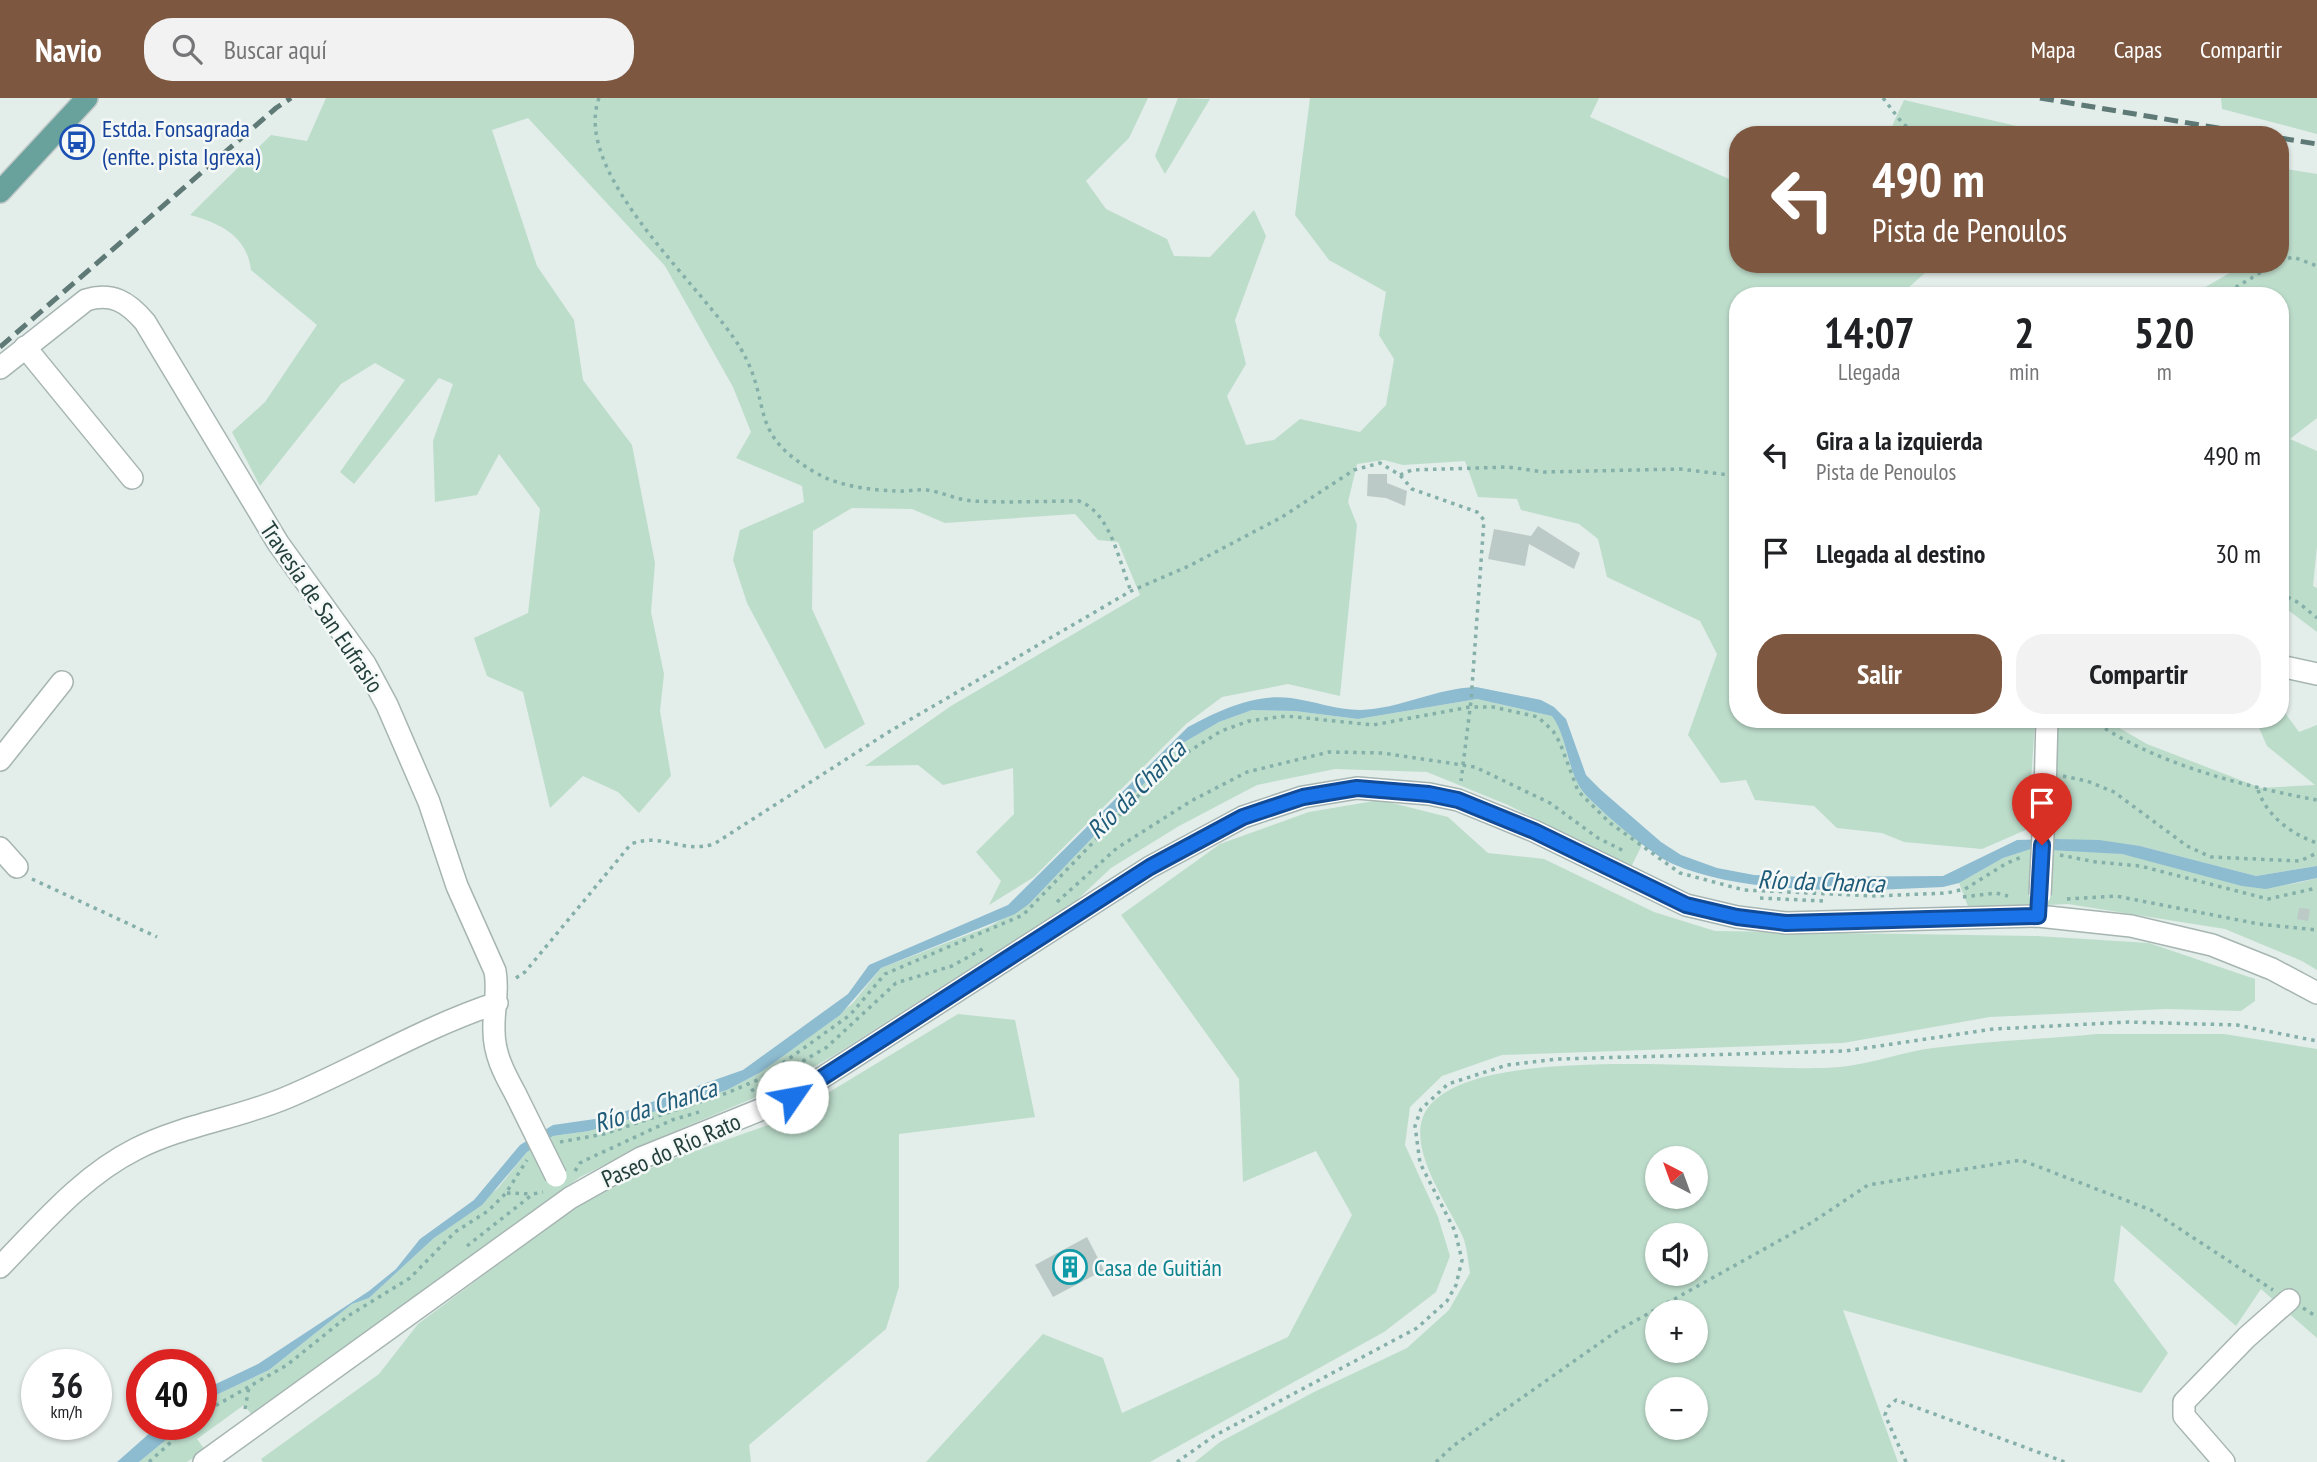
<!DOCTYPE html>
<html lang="es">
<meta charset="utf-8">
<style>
:root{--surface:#fff;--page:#f2f2f2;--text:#202124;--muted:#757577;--accent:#7d573f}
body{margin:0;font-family:"PT Sans Narrow",sans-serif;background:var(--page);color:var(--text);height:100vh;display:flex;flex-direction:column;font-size:26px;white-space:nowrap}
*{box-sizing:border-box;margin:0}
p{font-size:23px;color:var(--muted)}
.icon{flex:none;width:38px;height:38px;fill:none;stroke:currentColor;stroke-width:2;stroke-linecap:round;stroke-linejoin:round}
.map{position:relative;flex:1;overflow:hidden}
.sheet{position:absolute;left:1729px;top:189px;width:560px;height:441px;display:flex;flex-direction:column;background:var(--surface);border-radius:28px;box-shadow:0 2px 5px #0004}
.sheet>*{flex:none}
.banner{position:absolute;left:1729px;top:28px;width:560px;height:147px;border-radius:28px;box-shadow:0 2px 5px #0004;background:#7d573f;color:#fff;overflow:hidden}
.needle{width:46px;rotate:319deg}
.buttons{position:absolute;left:1645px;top:1048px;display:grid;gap:14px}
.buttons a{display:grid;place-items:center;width:63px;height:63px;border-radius:50%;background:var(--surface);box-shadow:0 2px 5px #0004;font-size:35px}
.speed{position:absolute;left:21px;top:1251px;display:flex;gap:14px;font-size:35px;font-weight:700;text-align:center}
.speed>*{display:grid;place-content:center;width:91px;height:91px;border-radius:50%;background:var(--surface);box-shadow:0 2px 5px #0004;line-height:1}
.speed small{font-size:18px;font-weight:400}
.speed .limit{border:10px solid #d22;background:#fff;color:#111}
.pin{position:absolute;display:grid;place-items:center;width:60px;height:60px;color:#fff;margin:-72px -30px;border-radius:50% 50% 50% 0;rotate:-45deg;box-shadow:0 0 7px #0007}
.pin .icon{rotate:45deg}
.me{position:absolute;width:77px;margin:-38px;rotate:57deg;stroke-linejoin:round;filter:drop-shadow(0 0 5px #0008)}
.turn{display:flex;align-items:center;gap:24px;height:147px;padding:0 28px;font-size:32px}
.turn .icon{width:91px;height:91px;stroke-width:2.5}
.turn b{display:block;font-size:49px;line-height:60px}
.eta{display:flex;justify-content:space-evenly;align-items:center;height:119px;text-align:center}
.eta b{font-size:42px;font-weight:700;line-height:49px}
.primary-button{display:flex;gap:14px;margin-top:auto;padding:14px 28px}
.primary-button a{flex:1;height:80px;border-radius:28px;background:var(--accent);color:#fff;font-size:28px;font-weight:700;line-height:80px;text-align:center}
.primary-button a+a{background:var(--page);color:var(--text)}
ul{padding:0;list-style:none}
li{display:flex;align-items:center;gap:21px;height:98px;padding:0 28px}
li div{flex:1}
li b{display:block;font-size:26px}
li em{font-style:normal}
header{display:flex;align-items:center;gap:42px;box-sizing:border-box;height:98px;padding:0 35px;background:var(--accent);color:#fff}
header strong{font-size:33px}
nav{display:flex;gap:38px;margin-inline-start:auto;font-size:24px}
.search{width:490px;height:63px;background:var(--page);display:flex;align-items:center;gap:18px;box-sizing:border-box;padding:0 24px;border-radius:28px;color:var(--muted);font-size:26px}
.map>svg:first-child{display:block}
.green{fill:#bdddcb;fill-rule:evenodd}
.water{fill:#8dbbd0}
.building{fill:#bccac7}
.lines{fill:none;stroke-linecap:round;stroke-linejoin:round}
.minor-casing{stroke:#a6b5b2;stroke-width:24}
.major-casing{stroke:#c1c9c8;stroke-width:24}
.path{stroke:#85afa9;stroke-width:3.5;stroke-dasharray:3.5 5;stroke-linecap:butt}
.minor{stroke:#fff;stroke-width:21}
.major{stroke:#69a19c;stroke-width:21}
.rail{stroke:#5e7976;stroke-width:5;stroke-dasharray:14 7;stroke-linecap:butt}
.minor-bridge-casing{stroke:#a6b5b2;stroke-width:24;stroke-linecap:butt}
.minor-bridge{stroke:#fff;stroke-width:21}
.route-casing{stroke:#114b97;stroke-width:18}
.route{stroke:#1a73e8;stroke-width:12}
.labels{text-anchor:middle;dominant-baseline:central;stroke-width:5;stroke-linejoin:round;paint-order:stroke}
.transit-label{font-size:24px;fill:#164399;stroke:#f4f9f7;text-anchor:start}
.street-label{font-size:24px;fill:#233e3b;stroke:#f4f9f7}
.culture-label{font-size:24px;fill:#0d838f;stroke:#f4f9f7;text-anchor:start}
.water-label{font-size:26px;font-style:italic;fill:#1f5b79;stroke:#f4f9f7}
</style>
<header>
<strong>Navio</strong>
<div class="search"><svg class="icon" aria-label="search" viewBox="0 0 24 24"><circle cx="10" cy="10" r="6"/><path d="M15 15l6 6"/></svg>Buscar aquí</div>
<nav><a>Mapa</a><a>Capas</a><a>Compartir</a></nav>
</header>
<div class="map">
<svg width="2317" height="1364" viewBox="0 0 2317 1364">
<rect width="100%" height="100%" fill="#e3edea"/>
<path class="green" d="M326,0H1148L1129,40L1086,83L1106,111L1167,141L1174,158L1210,159L1254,112L1266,138L1235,222L1246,266L1227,298L1246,347L1274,342L1300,321L1360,334L1386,307L1394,261L1379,237L1386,194L1329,162L1295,117L1310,0H1599L1590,19L1738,85V166H1935L1899,198H1738V621H2035L2028,731L1982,751L1904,744L1882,735L1837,730L1814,708L1755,702L1746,682L1721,685L1688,637L1717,556L1700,523L1607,479L1598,441L1579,426L1521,412L1517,401L1478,399L1465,363L1403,367L1384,362L1357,366L1348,404L1357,427L1340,598L1288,586L1222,599L1186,626L1034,779L989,807L1001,783L976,754L1014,716L1013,670L943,687L918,667L865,668L951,608L1140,497L1118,444L1098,442L1075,416L945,425L912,411L852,410L813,433L812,511L865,626L825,651L747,505L733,462L740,432L804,404L802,388L736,360L751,334L733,289L665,168L528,20L492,32L537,168L574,222L583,282L632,347L655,465L651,514L664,576L660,613L671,678L639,715L618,694L583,678L550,710L523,594L487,578L474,540L528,515L540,411L499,356L477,397L435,404L433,343L453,286L439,280L354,386L340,374L405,282L375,265L341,286L260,388L232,334L265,304L317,227L251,172C247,138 220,125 190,117L271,37L307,43Z
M1178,0L1210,1L1165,76L1155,58Z
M2221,0H2317V36L2222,11Z
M1904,2L2056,37H1888Z
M2280,70L2317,76V320L2290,341L2317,353V448L2313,488L2317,490V534L2280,506V198H2190L2245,166H2280Z
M1477,601L1553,618C1565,634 1565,656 1573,675C1585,705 1619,726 1643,745L1631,769L1508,707L1427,674L1335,671L1257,687L1179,728L1111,770L1077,802L833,958L775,991L666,1037L580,1079L252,1317L244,1307L197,1341L205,1352L187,1364H139L184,1327L201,1326V1311L216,1297L269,1272L352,1206L369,1200L434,1140L498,1090L527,1054L553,1038L589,1033L727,992L761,974L852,906L881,870L990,828L1029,806L1183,645L1219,624L1252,612L1295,613L1358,621Z
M2280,608L2299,634L2317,627V768L2256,778L2140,748L2053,741V621H2104L2147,646L2261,690L2315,687L2267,648L2255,621H2280Z
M1380,702L1448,719L1488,755L1544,761L1654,814L1715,833L2037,838L2149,845L2255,881V903L2241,913L2166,911L1990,919L1843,945L1502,957L1442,978L1410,1009L1405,1047L1438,1119L1450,1158L1436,1194L1384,1234L1150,1364H926L1043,1236L1103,1260L1122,1315L1288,1239L1352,1117L1316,1053L1243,1084L1239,981L1121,817L1220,746L1309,714Z
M2031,751C2070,751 2110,752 2149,761C2214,776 2248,801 2317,780V872L2302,863L2225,831L2068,806L1969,811L1959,785L2003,760Z
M958,916L1015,922L1035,1019L899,1036V1189L886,1231L749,1347L751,1364H263L261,1361L379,1276L418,1226L578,1107L661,1065L785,1021Z
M2097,936H2224L2317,951V1240L2261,1191L2236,1228L2121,1127L2114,1183L2168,1255L2141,1295L1843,1212L1898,1364H1195L1220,1344L1314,1294L1407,1250L1449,1212L1470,1175C1468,1163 1467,1149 1463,1139C1449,1107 1403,1047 1427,1011C1476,939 1756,977 1840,969C1871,966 1902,954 1933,950C1987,943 2043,941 2097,936ZM1657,1060H1696V1099H1657ZM1657,1138H1696V1176H1657ZM1657,1214H1696V1253H1657ZM1657,1292H1696V1330H1657Z"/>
<path class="water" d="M1476,589L1541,602L1554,609L1566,621L1586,677L1601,692L1661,744L1681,757L1717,770L1754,777L1805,779L1943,778L2017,742L2053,741L2099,742L2140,748L2256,778L2317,768V780L2266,791L2242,788L2122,756L2031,751L2003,760L1959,785L1943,789C1862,793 1747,798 1673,766C1653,758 1600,713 1585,696C1566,674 1569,641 1552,618L1477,601L1358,621L1295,613L1252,612L1219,624L1183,645L1029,806L1015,816L881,870L840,917L761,974L727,992L589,1033L553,1038L527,1054L482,1107L434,1140L369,1200L352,1206L269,1272L216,1297L201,1311V1293L258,1266L369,1193L396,1171L420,1141L474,1102L520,1047L553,1027L609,1019L743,972L848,896L869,867L1008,807L1188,629C1217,613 1256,595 1291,600C1314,603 1336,612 1360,612C1400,611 1436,590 1476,589Z
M160,1326L184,1327L139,1364H117Z"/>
<path class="building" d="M1368,376H1387V385L1407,393L1405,408L1386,400L1367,398Z
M1538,428L1580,455L1574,471L1529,446L1525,468L1488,461L1494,431L1531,438Z
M2299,810L2310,811L2308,823L2297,821Z
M1087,1139L1104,1172L1053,1199L1035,1167Z"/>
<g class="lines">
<g class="minor-casing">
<path id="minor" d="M25,249L132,380
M0,270L86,202C112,194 128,204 145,224L278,445L365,566L387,607L429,704L457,788L495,873C499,894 493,912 494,933C494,956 504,975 515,995
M2280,568L2317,576
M0,662L62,584
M2045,696L2047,621
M0,750L17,769
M0,1169C42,1126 82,1078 136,1051C183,1027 239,1020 288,999C359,969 424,929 497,905
M204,1364L570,1100L641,1060L792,999L1150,769L1243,719L1303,699L1357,690L1429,696L1458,702L1534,733L1686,807L1737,819L1786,825L2038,818L2131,828L2212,847L2272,871L2317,895
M2224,1364L2184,1318V1304L2247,1239L2289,1202"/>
</g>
<g class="major-casing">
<path id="major" d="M0,94L87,0"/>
</g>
<path class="path" d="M599,0C571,77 704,189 741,251C774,308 745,335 818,376C839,388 871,392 895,393C905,394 916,391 927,392C942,394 957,402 973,403C1008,405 1044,403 1079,403C1111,415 1119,464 1131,493
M1883,0L1903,26L1920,37
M2280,163L2293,159L2317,168
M2221,198L2275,166
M1400,377L1412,372L1508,369L1544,374L1680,371L1738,378
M2280,495L2299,505L2317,520
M2091,621C2151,665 2246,689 2317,702
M2063,678L2087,683L2114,694L2187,748L2211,759L2300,763L2317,755
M2258,692C2267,718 2291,736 2317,745
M2060,757L2096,764L2140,768L2268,801L2317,790
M32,781L157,839
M1963,799L1996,795L2008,798
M1760,800L1823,803
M2067,801L2116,798L2259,826L2317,832
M1057,804L1117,750L1191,703L1247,674L1329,654L1383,655L1475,669L1550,705L1598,740L1626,754
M516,880L525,874L631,746C664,734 680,756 714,746L887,635L1131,493L1189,468L1282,419L1354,372L1380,365L1400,377L1412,391L1477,414L1484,422L1471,603L1461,683
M751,993L827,949L896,885L952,868L986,849
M560,1044L604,1036L727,995L762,980L850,917L885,876L1023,817L1169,666L1221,633L1249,623L1286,618L1373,627L1470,609H1493L1538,619L1553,633L1560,645L1578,693L1610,725L1680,775L1744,792L1875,798L1947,795L1965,791L2007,765L2024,758
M575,1073L580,1065L590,1060L672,1022L699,1014
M507,1095L531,1096
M467,1148L533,1096L543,1094
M2303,1210L2317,1219
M245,1311L249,1289
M201,1316L287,1267L348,1218L410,1180L455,1134L488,1113L506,1095L527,1062
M149,1364L191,1326
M1177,1364L1214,1338L1417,1230L1447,1203L1456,1187L1462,1162L1455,1133L1420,1065L1415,1028L1421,1011L1448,986L1507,967L1558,961L1845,953L1994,931L2129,924L2237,927L2317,943
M1436,1364L1453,1348L1617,1233L1811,1125L1868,1087L2021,1062L2151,1112L2273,1192
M1906,1364L1885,1317L1888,1309L1896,1302L2065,1364"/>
<use href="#minor" class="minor"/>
<use href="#major" class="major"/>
<path class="rail" d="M2040,0L2260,37
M2280,40L2317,46
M0,249L276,10L291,0"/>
<g class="minor-bridge-casing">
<path id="minor-bridge" d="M2040,797L2045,696
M515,995L556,1078"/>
</g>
<use href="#minor-bridge" class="minor-bridge"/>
</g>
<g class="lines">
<g class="route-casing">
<path id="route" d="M792,999L1150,769L1243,719L1303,699L1357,690L1429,696L1458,702L1534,733L1686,807L1737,819L1786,825L2038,818L2042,747"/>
</g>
<use href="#route" class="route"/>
</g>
<defs>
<g id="bus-ring" transform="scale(1.75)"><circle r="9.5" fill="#f4f9f7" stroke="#1a4fb4" stroke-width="1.5"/><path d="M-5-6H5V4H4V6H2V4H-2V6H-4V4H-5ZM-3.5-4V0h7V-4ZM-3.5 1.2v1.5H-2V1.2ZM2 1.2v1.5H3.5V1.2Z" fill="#1a4fb4"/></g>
<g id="building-ring" transform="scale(1.75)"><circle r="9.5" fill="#f4f9f7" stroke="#0f9aa8" stroke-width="1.5"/><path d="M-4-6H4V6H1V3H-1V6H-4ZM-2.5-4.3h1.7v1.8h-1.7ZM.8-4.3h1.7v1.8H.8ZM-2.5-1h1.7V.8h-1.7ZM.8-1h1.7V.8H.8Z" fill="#0f9aa8"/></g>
</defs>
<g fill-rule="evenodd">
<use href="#bus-ring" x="77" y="44"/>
<use href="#building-ring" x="1070" y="1169"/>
</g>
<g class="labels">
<g class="transit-label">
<text x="102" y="30">Estda. Fonsagrada<tspan x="102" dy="28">(enfte. pista Igrexa)</tspan></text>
</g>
<g class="street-label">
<text transform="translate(322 509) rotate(56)">Travesía de San Eufrasio</text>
<text transform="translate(671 1052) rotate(-24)">Paseo do Río Rato</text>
</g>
<g class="culture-label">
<text x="1094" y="1169">Casa de Guitián</text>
</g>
<g class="water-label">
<text transform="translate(1136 691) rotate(-45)">Río da Chanca</text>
<text transform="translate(1821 783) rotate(2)">Río da Chanca</text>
<text transform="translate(655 1007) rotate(-17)">Río da Chanca</text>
</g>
</g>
</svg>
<div class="buttons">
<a><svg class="needle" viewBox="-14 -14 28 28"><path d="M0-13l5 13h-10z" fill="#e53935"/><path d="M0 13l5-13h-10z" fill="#757577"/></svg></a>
<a><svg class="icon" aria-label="sound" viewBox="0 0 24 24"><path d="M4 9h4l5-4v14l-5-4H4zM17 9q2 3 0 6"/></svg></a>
<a>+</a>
<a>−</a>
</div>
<div class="speed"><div>36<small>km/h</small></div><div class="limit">40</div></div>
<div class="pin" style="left:2042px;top:747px;background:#d93025"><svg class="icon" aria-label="arrive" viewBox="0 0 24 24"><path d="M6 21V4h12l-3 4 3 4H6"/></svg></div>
<svg class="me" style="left:792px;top:999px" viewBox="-20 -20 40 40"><circle r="19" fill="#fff"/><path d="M0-13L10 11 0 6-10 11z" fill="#1a73e8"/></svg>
<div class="banner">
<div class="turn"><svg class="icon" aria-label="left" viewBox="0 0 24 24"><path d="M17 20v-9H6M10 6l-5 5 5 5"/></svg><div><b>490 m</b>Pista de Penoulos</div></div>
</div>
<section class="sheet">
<div class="eta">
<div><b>14:07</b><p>Llegada</p></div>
<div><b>2</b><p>min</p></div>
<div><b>520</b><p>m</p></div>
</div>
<ul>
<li><svg class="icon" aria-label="left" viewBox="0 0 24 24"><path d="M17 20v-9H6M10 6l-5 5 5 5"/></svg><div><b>Gira a la izquierda</b><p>Pista de Penoulos</p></div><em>490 m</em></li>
<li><svg class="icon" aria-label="arrive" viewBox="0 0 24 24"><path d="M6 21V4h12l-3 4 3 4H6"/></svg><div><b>Llegada al destino</b></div><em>30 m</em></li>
</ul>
<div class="primary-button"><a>Salir</a><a>Compartir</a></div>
</section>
</div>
